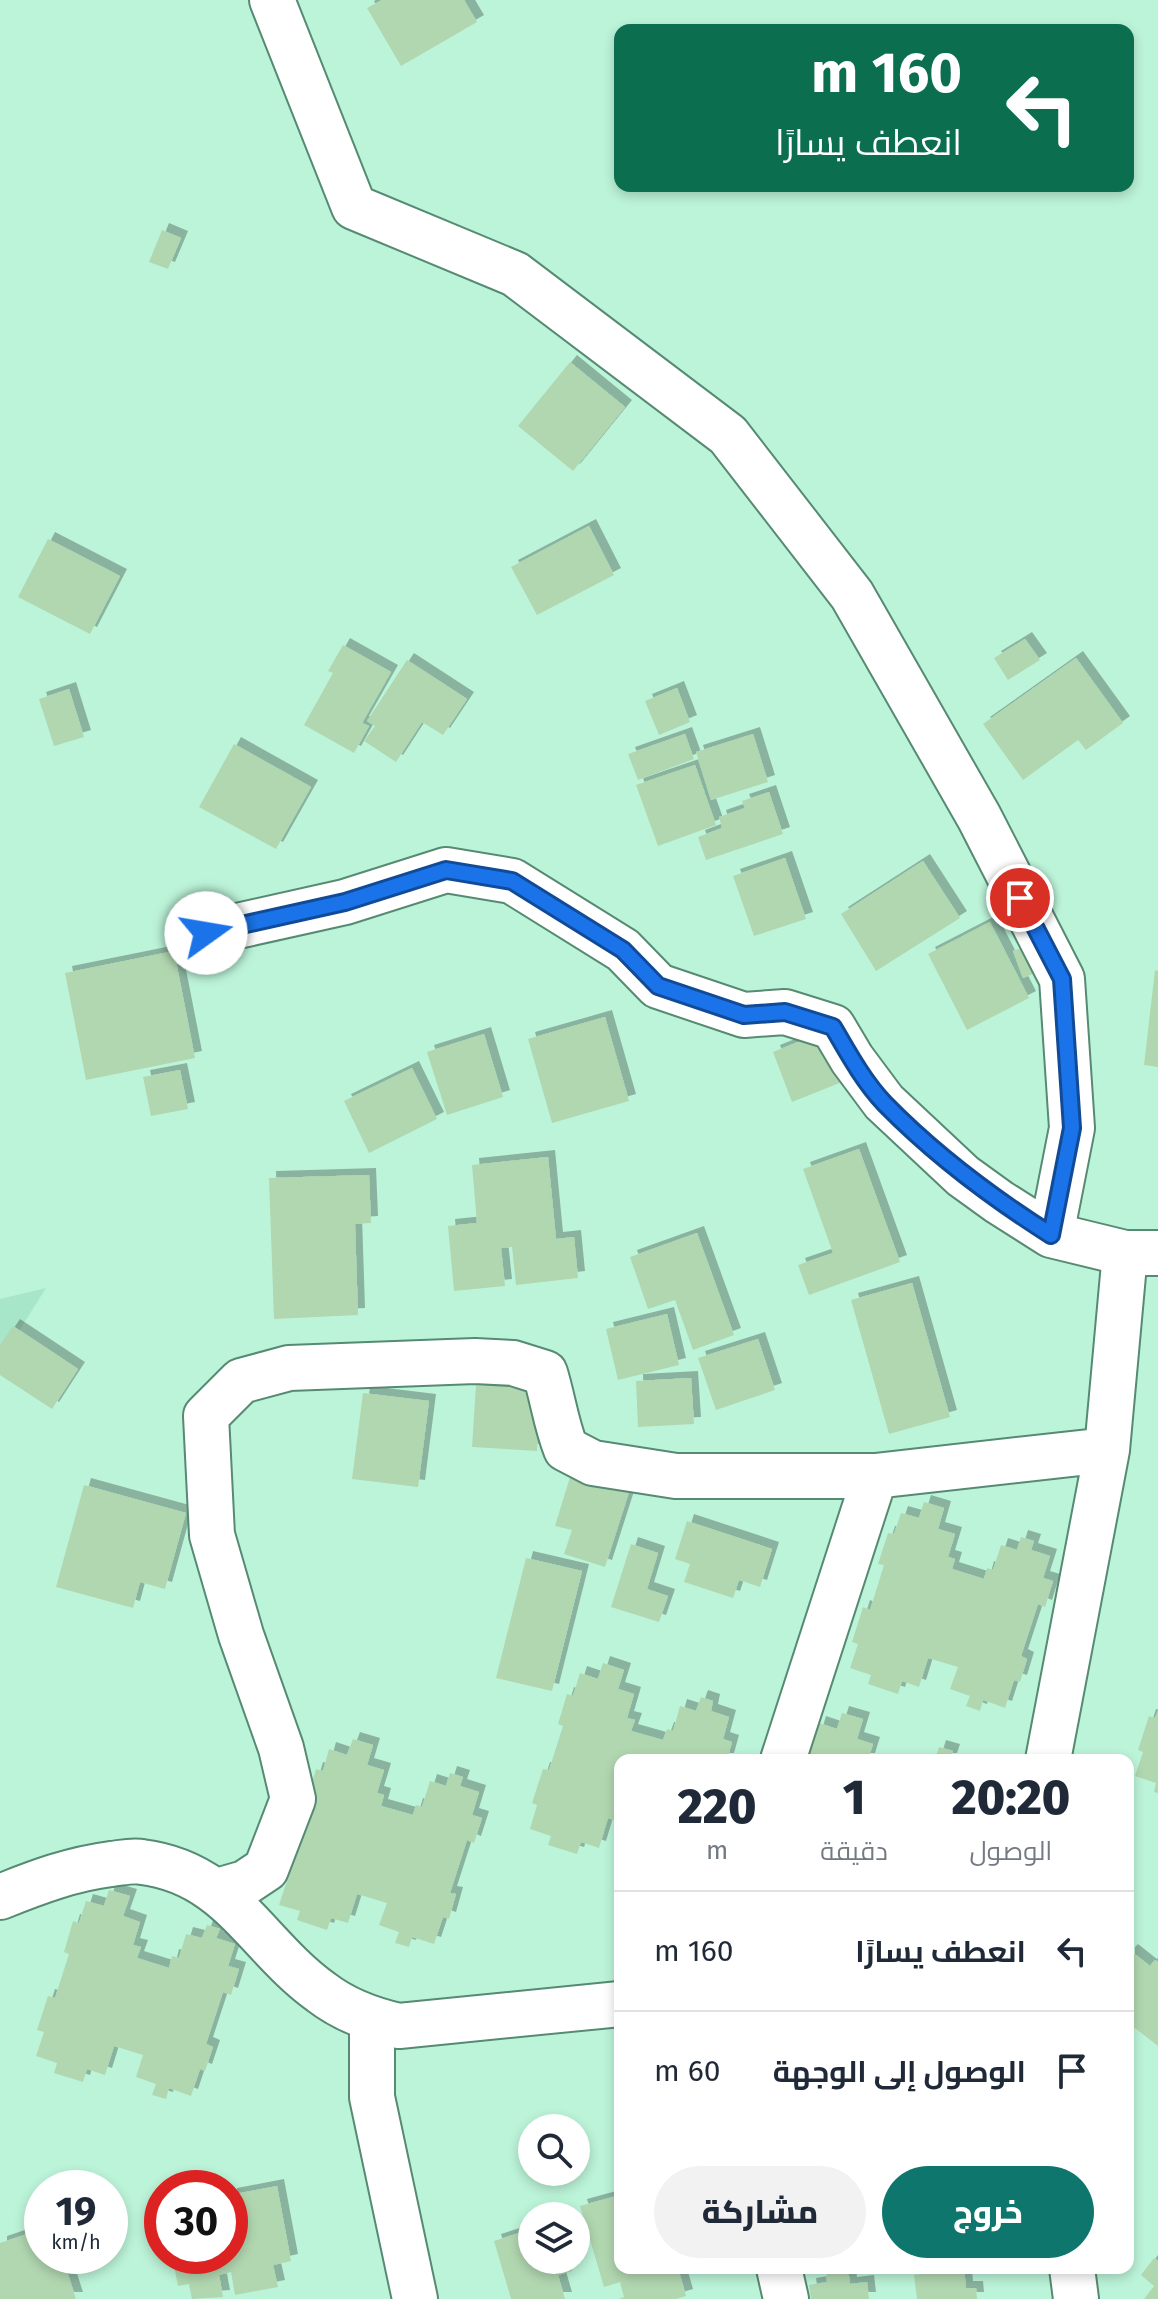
<!DOCTYPE html>
<html lang="ar">
<meta charset="utf-8">
<style>
:root{--surface:#fff;--page:#f2f2f3;--text:#1f2937;--muted:#747a83;--line:#e0e1e3;--accent:#0f766e}
body{margin:0;font-family:"Fira Sans",Cairo,sans-serif;background:var(--page);color:var(--text);direction:rtl;height:100vh;display:flex;flex-direction:column;font-size:30px;white-space:nowrap}
*{box-sizing:border-box;margin:0}
p{font-size:26px;color:var(--muted)}
.icon{flex:none;width:44px;height:44px;fill:none;stroke:currentColor;stroke-width:2;stroke-linecap:round;stroke-linejoin:round}
.map{position:relative;flex:1;overflow:hidden;direction:ltr}
.details{position:absolute;left:614px;top:1754px;width:520px;height:520px;display:flex;flex-direction:column;background:var(--surface);border-radius:16px;box-shadow:0 4px 12px #0003;direction:rtl}
.details>*{flex:none}
.guide{position:absolute;left:614px;top:24px;width:520px;height:168px;border-radius:16px;box-shadow:0 4px 12px #0003;direction:rtl;background:#0b6e4f;color:#fff;overflow:hidden}
.fabs{position:absolute;left:518px;top:2114px;display:grid;gap:16px}
.fabs a{display:grid;place-items:center;width:72px;height:72px;border-radius:50%;background:var(--surface);box-shadow:0 4px 12px #0003;font-size:40px}
.speed{position:absolute;left:24px;top:2170px;display:flex;gap:16px;font-size:40px;font-weight:700;text-align:center}
.speed>*{display:grid;place-content:center;width:104px;height:104px;border-radius:50%;background:var(--surface);box-shadow:0 4px 12px #0003;line-height:1}
.speed small{font-size:20px;font-weight:400}
.speed .limit{border:12px solid #d22;background:#fff;color:#111}
.pin{position:absolute;display:grid;place-items:center;width:68px;height:68px;color:#fff;margin:-34px;border:4px solid #fff;border-radius:50%;box-shadow:0 2px 8px #0007}
.me{position:absolute;width:88px;margin:-44px;rotate:77deg;stroke-linejoin:round;filter:drop-shadow(0 0 6px #0008)}
.turn{display:flex;align-items:center;gap:28px;height:168px;padding:0 40px;font-size:36px}
.turn .icon{width:104px;height:104px;stroke-width:2.5}
.turn b{display:block;font-size:56px;line-height:68px}
.eta{display:flex;justify-content:space-evenly;align-items:center;height:136px;text-align:center}
.eta b{font-size:48px;font-weight:800;line-height:56px}
.action{display:flex;gap:16px;margin-top:auto;padding:16px 40px}
.action a{flex:1;height:92px;border-radius:48px;background:var(--accent);color:#fff;font-size:32px;font-weight:800;line-height:92px;text-align:center}
.action a+a{background:var(--page);color:var(--text)}
ul{padding:0;list-style:none}
li{display:flex;align-items:center;gap:24px;height:120px;padding:0 40px;border-top:2px solid var(--line)}
li div{flex:1}
li b{display:block;font-size:30px}
li em{font-style:normal}
.map>svg:first-child{display:block}
.built{fill:#a8e6c9}
.building{fill:#b1d7b0;filter:url(#shadow)}
.lines{fill:none;stroke-linecap:round;stroke-linejoin:round}
.minor-casing{stroke:#568a73;stroke-width:48}
.minor{stroke:#fff;stroke-width:44}
.route-casing{stroke:#114b97;stroke-width:20}
.route{stroke:#1a73e8;stroke-width:14}
</style>
<div class="map">
<svg width="1158" height="2299" viewBox="0 0 1158 2299">
<defs>
<filter id="shadow"><feDropShadow dx="7" dy="-7" stdDeviation="0" flood-color="#0004"/></filter>
</defs>
<rect width="100%" height="100%" fill="#bcf4d9"/>
<path class="built" d="M46,1288L0,1361V1299Z"/>
<path class="building" d="M382,0H464L477,22L401,66L367,8Z
M162,230L181,238L168,269L149,262Z
M570,362L625,407L573,471L518,426Z
M589,526L614,575L537,615L511,567Z
M48,539L120,576L90,634L18,597Z
M1025,639L1040,660L1008,680L994,658Z
M343,645L391,672L362,723L369,726L354,753L304,725L333,673L328,671Z
M1076,658L1123,723L1086,750L1078,740L1023,780L983,724Z
M407,660L467,699L443,735L422,722L396,762L364,741L375,726L367,721Z
M677,688L690,722L659,735L645,701Z
M69,689L84,737L54,746L39,699Z
M685,734L694,759L638,780L628,754Z
M753,734L768,782L711,800L696,752Z
M234,744L311,787L276,849L199,807Z
M695,765L716,825L658,846L636,785Z
M769,792L783,834L706,860L698,837L722,828L719,817L745,808L742,801Z
M785,858L806,919L754,936L733,876Z
M923,861L960,918L876,971L841,914Z
M990,922L1029,998L967,1030L928,954Z
M1031,945L1040,971L1023,978L1013,951Z
M174,951L195,1058L86,1080L65,973Z
M1155,970L1158,971V1067L1144,1065Z
M605,1017L629,1101L552,1123L528,1039Z
M823,1032L842,1082L792,1102L773,1052Z
M484,1034L503,1097L447,1115L427,1052Z
M412,1068L437,1119L369,1153L344,1101Z
M180,1070L188,1109L151,1116L143,1077Z
M859,1149L900,1262L809,1295L798,1265L833,1253L803,1169Z
M548,1157L556,1239L574,1237L578,1278L516,1285L512,1247L501,1248L505,1286L454,1291L448,1226L477,1223L472,1165Z
M369,1175L371,1223L355,1224L358,1315L274,1319L269,1178Z
M697,1233L734,1335L693,1350L675,1300L648,1309L630,1257Z
M912,1283L950,1417L889,1434L851,1300Z
M667,1314L679,1365L618,1380L606,1329Z
M13,1326L78,1369L52,1409L0,1375V1345Z
M758,1339L775,1390L716,1410L698,1358Z
M691,1378L694,1424L638,1427L636,1381Z
M476,1385L540,1388L537,1451L472,1447Z
M363,1393L429,1401L418,1487L352,1479Z
M571,1474L629,1492L605,1567L564,1554L572,1530L555,1526Z
M84,1485L186,1513L165,1589L140,1582L133,1608L56,1587Z
M924,1502L944,1508L938,1529L955,1534L948,1557L955,1559L952,1569L984,1579L987,1568L993,1570L1001,1545L1017,1550L1021,1537L1034,1541L1031,1550L1050,1556L1043,1578L1053,1581L1045,1607L1038,1604L1021,1656L1027,1659L1020,1682L1014,1680L1005,1708L983,1700L980,1711L966,1706L970,1696L950,1689L958,1667L928,1658L919,1687L902,1681L898,1694L868,1684L871,1675L850,1668L858,1644L852,1642L863,1607L870,1610L884,1565L878,1564L888,1533L894,1534L901,1513L919,1518Z
M687,1521L772,1549L760,1587L739,1580L733,1598L684,1582L690,1564L675,1559Z
M631,1544L658,1553L647,1589L668,1596L659,1622L611,1607Z
M526,1558L582,1571L552,1691L496,1678Z
M603,1663L624,1670L618,1689L634,1694L627,1718L635,1720L631,1731L663,1740L667,1729L673,1731L680,1706L696,1711L701,1697L713,1701L711,1711L729,1717L723,1739L732,1742L727,1760H620V1822L608,1818L599,1848L581,1842L577,1854L548,1845L551,1836L530,1829L537,1805L532,1803L543,1769L549,1770L563,1726L558,1724L567,1694L573,1696L580,1673L598,1679Z
M1158,1711V1793L1154,1792L1156,1783L1135,1776L1143,1752L1138,1750L1149,1716L1155,1718Z
M842,1713L863,1719L857,1739L873,1744L868,1760H801L806,1744L812,1746L819,1723L837,1729Z
M353,1739L373,1745L367,1765L384,1770L377,1793L384,1795L381,1806L413,1815L416,1805L422,1807L430,1781L446,1786L450,1773L463,1777L460,1786L479,1792L472,1815L482,1818L474,1843L467,1840L450,1893L456,1894L449,1919L443,1917L434,1944L412,1937L409,1947L395,1943L399,1932L379,1925L387,1903L357,1894L348,1923L331,1918L327,1930L297,1920L300,1911L279,1905L287,1881L281,1879L292,1844L299,1846L312,1802L307,1800L316,1769L323,1771L329,1749L347,1755Z
M939,1747L953,1751L950,1760H935Z
M109,1890L130,1896L123,1916L140,1922L133,1945L141,1947L137,1958L169,1968L172,1956L179,1958L186,1934L202,1938L207,1925L220,1929L216,1938L235,1944L228,1966L239,1969L231,1995L223,1992L206,2044L213,2047L205,2071L200,2069L191,2096L169,2088L166,2099L152,2095L156,2084L136,2077L143,2055L114,2046L105,2075L87,2069L83,2082L54,2073L57,2063L36,2056L44,2032L37,2030L48,1996L55,1998L69,1954L64,1952L73,1921L79,1923L86,1901L104,1906Z
M1131,1951L1150,1966L1155,1960L1158,1962V2046L1135,2028L1131,2033L1128,2030V1954Z
M277,2186L291,2261L273,2265L278,2287L235,2295L231,2272L219,2275L223,2297L192,2299L189,2284L178,2286L172,2256H230V2195Z
M620,2195V2268H678L686,2296L676,2299H619L624,2297L620,2282L604,2287L580,2206Z
M42,2229V2256H62L76,2299H0V2243Z
M532,2229V2260H569L572,2271L558,2275L565,2299H511L494,2241Z
M1154,2258L1158,2261V2299H1144L1154,2286L1141,2275Z
M826,2268H848L850,2284L867,2282L869,2299H811L809,2285L827,2282Z
M930,2268H964L966,2288H976L977,2299H917L914,2275L930,2273Z"/>
<g class="lines">
<g class="minor-casing">
<path id="minor" d="M272,0L354,207L515,274L728,435L852,595L979,817L1062,979L1072,1128L1051,1235
M206,933L345,902L446,870L512,881L623,950L658,986L744,1015L785,1012L833,1027L852,1059L884,1102L963,1176L999,1202L1051,1235L1125,1253H1158
M783,1760L875,1476
M1048,1760L1107,1450L1125,1253
M217,1891L245,1883L266,1869L293,1799L281,1748L241,1635L212,1535L206,1416L241,1381L289,1368L475,1361L513,1363L545,1373C553,1399 556,1424 566,1449L593,1463L676,1476H875L1107,1450
M0,1897C37,1882 72,1869 111,1864C121,1863 132,1860 142,1862C230,1873 256,1945 321,1992C343,2009 372,2020 399,2026L620,2004
M372,2019V2097L415,2299
M779,2268L786,2299
M1072,2268L1076,2299"/>
</g>
<use href="#minor" class="minor"/>
</g>
<g class="lines">
<g class="route-casing">
<path id="route" d="M206,933L345,902L446,870L512,881L623,950L658,986L744,1015L785,1012L833,1027C848,1053 864,1082 885,1104C935,1155 991,1197 1051,1235L1072,1128L1062,979L1020,898"/>
</g>
<use href="#route" class="route"/>
</g>
</svg>
<div class="fabs">
<a><svg class="icon" aria-label="search" viewBox="0 0 24 24"><circle cx="10" cy="10" r="6"/><path d="M15 15l6 6"/></svg></a>
<a><svg class="icon" aria-label="layers" viewBox="0 0 24 24"><path d="M12 4l9 5-9 5-9-5zM3 14l9 5 9-5"/></svg></a>
</div>
<div class="speed"><div>19<small>km/h</small></div><div class="limit">30</div></div>
<div class="pin" style="left:1020px;top:898px;background:#d93025"><svg class="icon" aria-label="arrive" viewBox="0 0 24 24"><path d="M6 21V4h12l-3 4 3 4H6"/></svg></div>
<svg class="me" style="left:206px;top:933px" viewBox="-20 -20 40 40"><circle r="19" fill="#fff"/><path d="M0-13L10 11 0 6-10 11z" fill="#1a73e8"/></svg>
<div class="guide">
<div class="turn"><svg class="icon" aria-label="left" viewBox="0 0 24 24"><path d="M17 20v-9H6M10 6l-5 5 5 5"/></svg><div><b>160 m</b>انعطف يسارًا</div></div>
</div>
<section class="details">
<div class="eta">
<div><b>20:20</b><p>الوصول</p></div>
<div><b>1</b><p>دقيقة</p></div>
<div><b>220</b><p>m</p></div>
</div>
<ul>
<li><svg class="icon" aria-label="left" viewBox="0 0 24 24"><path d="M17 20v-9H6M10 6l-5 5 5 5"/></svg><div><b>انعطف يسارًا</b></div><em>160 m</em></li>
<li><svg class="icon" aria-label="arrive" viewBox="0 0 24 24"><path d="M6 21V4h12l-3 4 3 4H6"/></svg><div><b>الوصول إلى الوجهة</b></div><em>60 m</em></li>
</ul>
<div class="action"><a>خروج</a><a>مشاركة</a></div>
</section>
</div>
